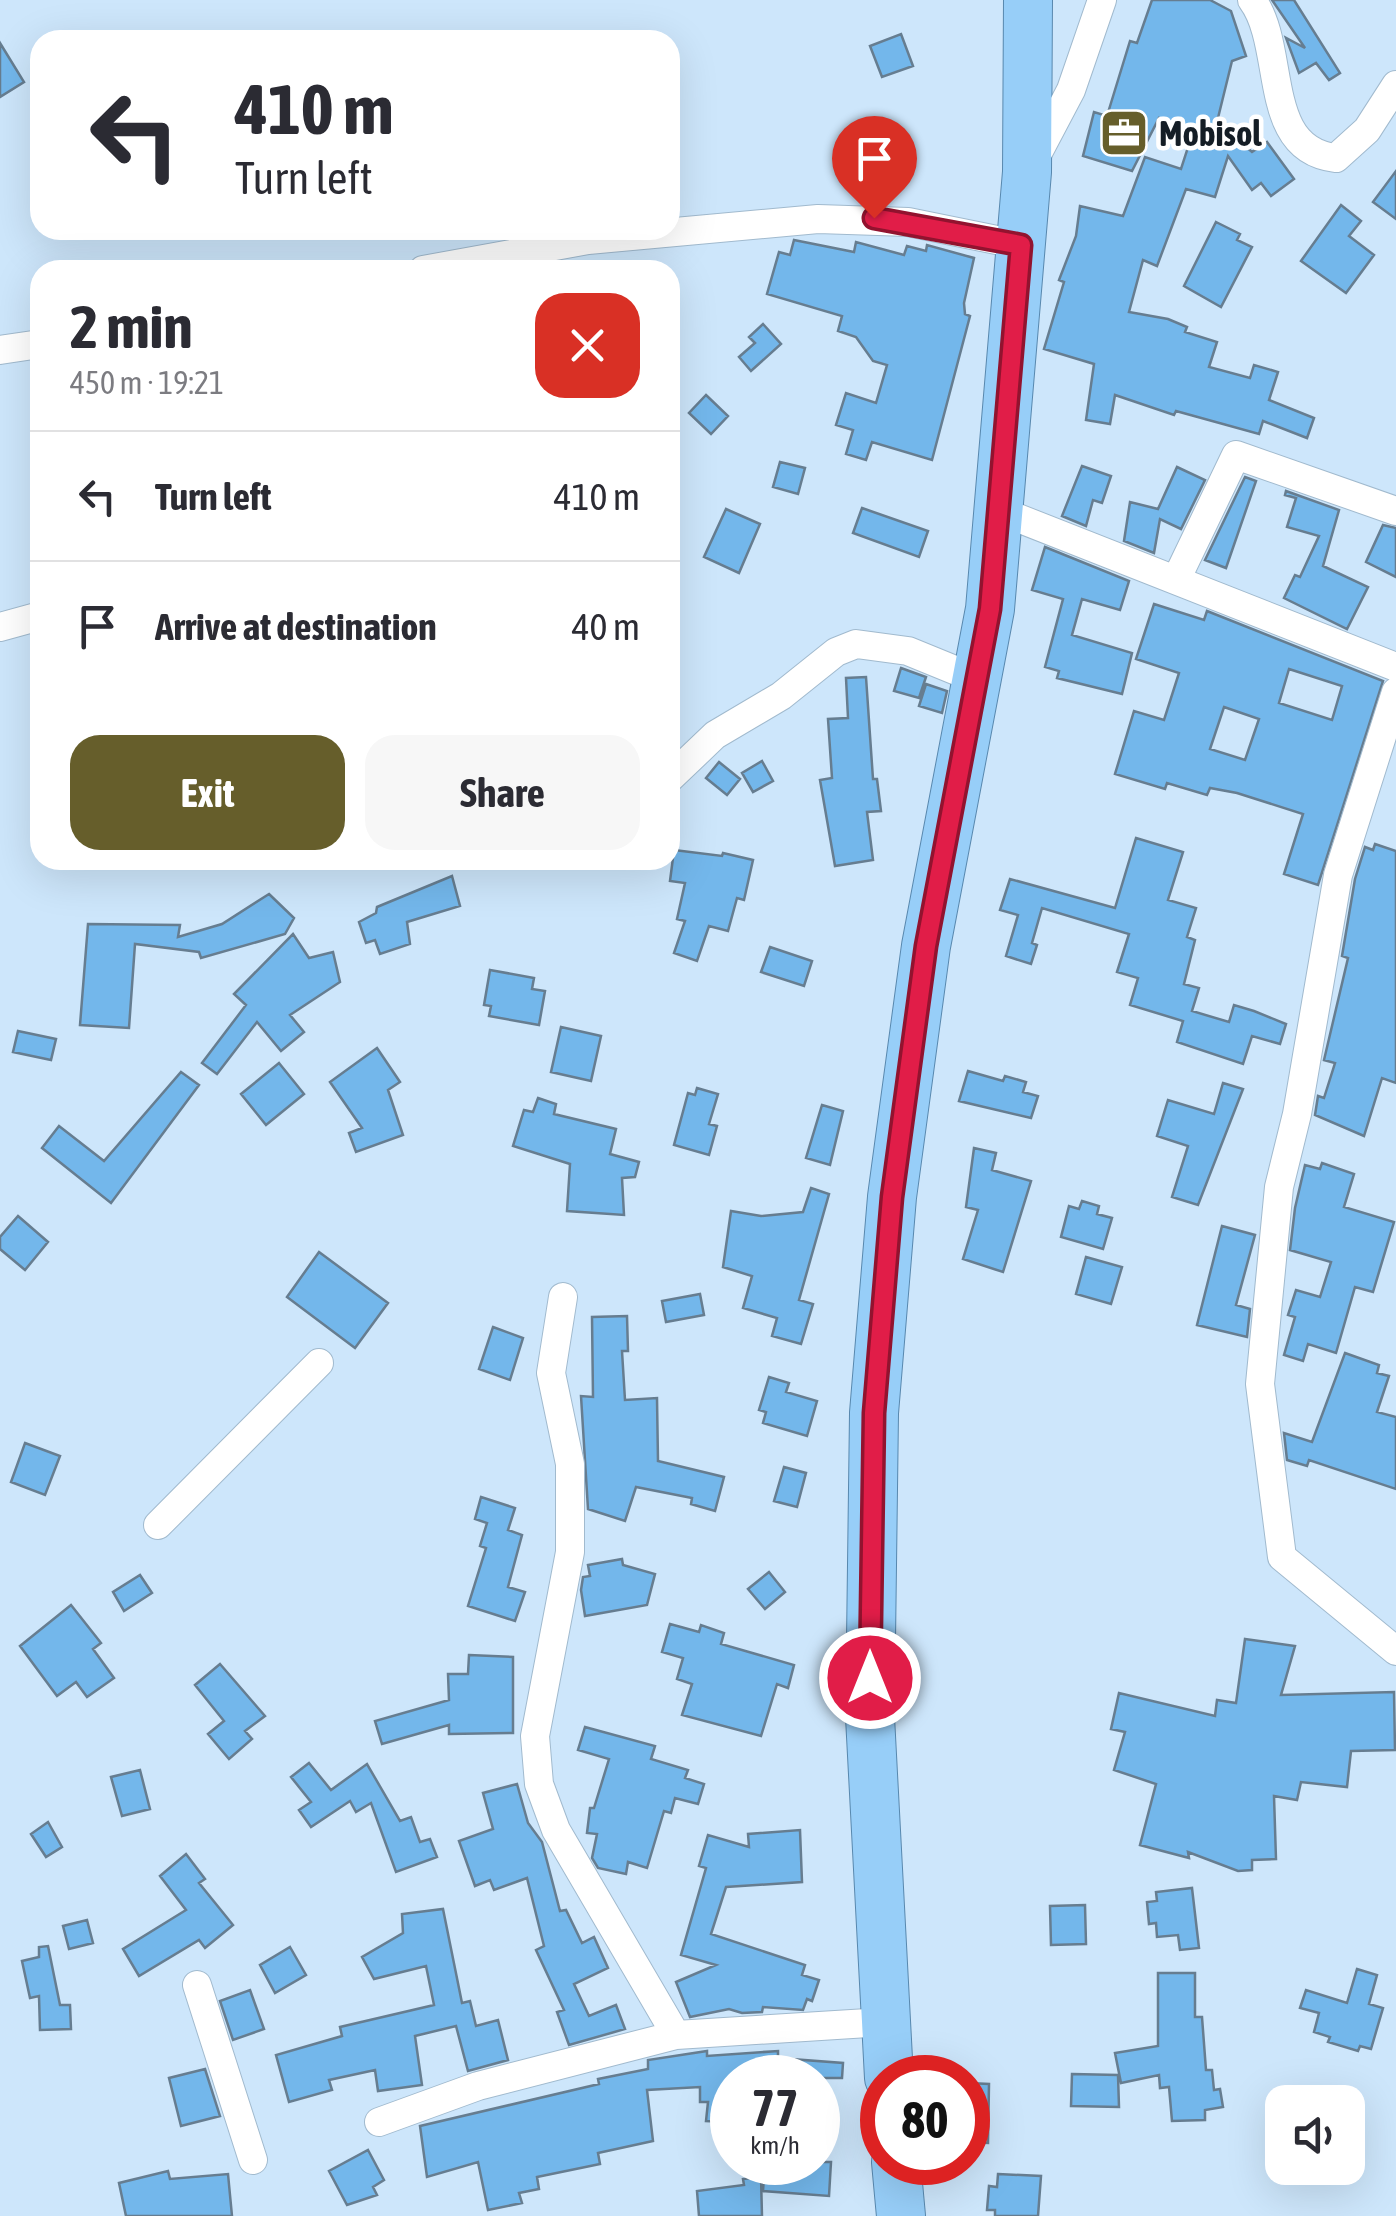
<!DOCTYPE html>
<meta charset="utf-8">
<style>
:root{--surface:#fff;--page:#f7f7f7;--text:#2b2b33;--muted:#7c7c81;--line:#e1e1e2;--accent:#665e2b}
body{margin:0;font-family:"Asap Condensed",sans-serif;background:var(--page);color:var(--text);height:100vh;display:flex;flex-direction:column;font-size:38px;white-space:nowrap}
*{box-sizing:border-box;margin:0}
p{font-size:32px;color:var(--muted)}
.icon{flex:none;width:55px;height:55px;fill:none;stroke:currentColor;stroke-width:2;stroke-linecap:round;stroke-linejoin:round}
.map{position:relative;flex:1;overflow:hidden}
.side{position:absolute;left:30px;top:260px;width:650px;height:610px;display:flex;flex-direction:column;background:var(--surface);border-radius:30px;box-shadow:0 10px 40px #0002}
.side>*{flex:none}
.banner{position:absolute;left:30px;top:30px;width:650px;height:210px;border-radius:30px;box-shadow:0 10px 40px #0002;background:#fff;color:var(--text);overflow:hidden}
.tools{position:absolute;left:1265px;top:2085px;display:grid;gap:20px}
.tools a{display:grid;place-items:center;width:100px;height:100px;border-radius:20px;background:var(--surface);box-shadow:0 10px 40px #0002;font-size:50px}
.speed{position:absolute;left:710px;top:2055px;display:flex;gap:20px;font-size:50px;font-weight:700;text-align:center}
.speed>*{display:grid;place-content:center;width:130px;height:130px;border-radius:50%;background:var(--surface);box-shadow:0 10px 40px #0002;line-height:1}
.speed small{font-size:25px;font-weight:400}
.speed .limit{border:15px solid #d22;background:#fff;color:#111}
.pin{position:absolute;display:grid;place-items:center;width:85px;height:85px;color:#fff;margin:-102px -42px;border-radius:50% 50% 50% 0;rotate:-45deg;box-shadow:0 0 10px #0007}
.pin .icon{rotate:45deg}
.me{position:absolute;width:110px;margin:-55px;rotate:0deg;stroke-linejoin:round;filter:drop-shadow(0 0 8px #0008)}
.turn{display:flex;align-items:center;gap:35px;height:210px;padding:0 40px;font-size:45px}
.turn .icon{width:130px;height:130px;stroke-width:2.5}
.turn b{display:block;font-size:70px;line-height:85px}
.round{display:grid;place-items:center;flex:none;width:105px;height:105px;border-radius:30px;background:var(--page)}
.overview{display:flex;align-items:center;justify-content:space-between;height:170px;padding:0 40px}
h1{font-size:60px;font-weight:700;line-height:75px}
.button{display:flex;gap:20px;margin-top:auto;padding:20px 40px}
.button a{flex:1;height:115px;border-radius:30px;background:var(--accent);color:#fff;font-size:40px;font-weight:700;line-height:115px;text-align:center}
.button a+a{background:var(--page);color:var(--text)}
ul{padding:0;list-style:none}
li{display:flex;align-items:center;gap:30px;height:130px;padding:0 40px;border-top:2px solid var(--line)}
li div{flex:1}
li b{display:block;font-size:38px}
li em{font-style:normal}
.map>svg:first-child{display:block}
.building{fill:#73b7eb;stroke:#667d90;stroke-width:2.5;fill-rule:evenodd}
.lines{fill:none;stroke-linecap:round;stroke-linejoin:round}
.minor-casing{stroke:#a1bace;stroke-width:30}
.trunk-casing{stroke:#5888ae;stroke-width:50}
.minor{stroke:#fff;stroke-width:28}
.trunk{stroke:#97cef8;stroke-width:48}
.route-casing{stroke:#92132f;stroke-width:25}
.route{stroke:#e11d48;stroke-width:18}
.labels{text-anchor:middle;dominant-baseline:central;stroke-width:9;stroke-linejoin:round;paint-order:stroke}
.poi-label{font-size:35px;font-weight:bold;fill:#141d25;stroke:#fff;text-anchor:start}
</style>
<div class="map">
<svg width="1396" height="2216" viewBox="0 0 1396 2216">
<rect width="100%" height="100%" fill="#cde6fb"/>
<path class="building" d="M1152,0H1210L1231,11L1246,56L1232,61L1217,122L1252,152L1267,142L1294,179L1271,196L1261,183L1252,190L1228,156L1215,197L1186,189L1157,266L1143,260L1129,312L1168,319L1187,327L1185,332L1217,342L1209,367L1250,378L1254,365L1278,372L1269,400L1314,418L1307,438L1263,421L1259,434L1176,411L1174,415L1115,395L1110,424L1086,420L1094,364L1044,349L1064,282L1059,280L1076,236L1080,206L1123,216L1145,157L1181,169L1192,135L1159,118L1132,171L1083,156L1094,112L1107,116L1130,41L1137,43Z
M1272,0H1294L1340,73L1329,80L1316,63L1299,73L1286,38L1305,48Z
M901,34L913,66L882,77L870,46Z
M0,43L24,82L0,97Z
M1396,171V219L1373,202Z
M1341,205L1361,221L1349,236L1374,255L1346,293L1301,261Z
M1216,222L1240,234L1237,240L1252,247L1221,307L1184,286Z
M794,240L854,252L856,242L904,255L907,246L926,251L927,245L974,258L964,303L965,314L970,316L932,460L872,442L866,460L846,454L853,430L836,425L846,393L876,403L887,365L873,361L856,337L838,331L842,316L767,294L779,252L790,255Z
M763,324L781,344L751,371L739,357L755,343L749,337Z
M706,395L728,416L711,434L689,413Z
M780,462L805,468L798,494L773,487Z
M1082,466L1111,476L1102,503L1093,500L1086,526L1062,516Z
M1177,467L1205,480L1181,529L1160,519L1154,553L1124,541L1130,502L1158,509Z
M1245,477L1256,481L1226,568L1205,560Z
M1286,491L1339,510L1323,566L1368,587L1347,629L1284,598L1295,575L1300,577L1319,536L1287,527L1296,498L1285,495Z
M862,508L928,531L919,557L853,533Z
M726,509L760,524L739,573L704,557Z
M1383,525L1396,528V577L1366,562Z
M1045,547L1129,581L1120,610L1082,599L1072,635L1132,653L1122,694L1057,678L1059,671L1045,667L1063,599L1032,590Z
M1154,604L1204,620L1207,611L1383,681L1318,885L1284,874L1303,814L1237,793L1210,788L1207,795L1167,783L1165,789L1115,774L1134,711L1164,720L1179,673L1136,659ZM1289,669L1342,686L1332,720L1279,703ZM1224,707L1259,719L1245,760L1210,749Z
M901,668L926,677L919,698L894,691Z
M866,677L873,779H877L881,811L867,812L873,860L835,866L820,780L832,778L828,719L848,718L846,678Z
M926,684L947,691L942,713L919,706Z
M762,761L773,781L753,792L742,773Z
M719,762L740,779L727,795L706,778Z
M1136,838L1183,852L1168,900L1196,908L1187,937L1195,940L1184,984L1199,988L1192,1011L1229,1022L1234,1005L1254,1011L1286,1024L1280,1044L1252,1036L1243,1064L1177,1042L1183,1021L1130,1005L1138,978L1117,972L1129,934L1042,908L1032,943L1037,945L1031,964L1006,956L1018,915L1000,910L1010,879L1115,908Z
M1375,844L1396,851V1083L1382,1078L1364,1136L1315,1115L1318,1096L1324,1098L1335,1063L1324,1060L1348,958L1342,956L1355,879L1365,847L1373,850Z
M674,850L722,856L723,853L753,860L744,900L737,898L728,931L709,926L697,961L674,953L685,921L677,919L685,883L670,881Z
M452,876L460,906L407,922L410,944L380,954L375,940L366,943L359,922L376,913L377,907Z
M269,894L294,918L285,934L201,958L199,952L135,944L129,1028L80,1025L88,924L180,925L178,937L222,924Z
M293,934L309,958L333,952L340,982L290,1015L304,1032L281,1051L257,1022L217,1074L202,1063L246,1005L234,994Z
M770,947L812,961L804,986L761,972Z
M490,970L534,978L532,989L545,991L539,1025L489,1016L491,1006L484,1005Z
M561,1027L601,1036L591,1081L551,1072Z
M18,1031L56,1039L51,1060L13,1052Z
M377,1048L400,1082L388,1090L403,1135L356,1152L349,1133L362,1128L330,1082Z
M279,1063L304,1094L266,1125L241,1094Z
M968,1071L1003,1081L1005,1076L1026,1082L1023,1092L1038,1096L1031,1118L959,1101Z
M181,1072L199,1085L111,1203L42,1148L59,1126L104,1161Z
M1223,1083L1243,1089L1198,1205L1172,1197L1188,1146L1157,1136L1168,1100L1214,1114Z
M697,1088L718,1094L709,1124L717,1126L709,1155L674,1145L688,1093L695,1095Z
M538,1098L556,1104L554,1114L616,1129L610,1154L639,1162L635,1177L622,1178L624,1215L567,1211L570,1164L513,1146L524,1110L533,1112Z
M822,1105L843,1111L830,1165L806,1158Z
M974,1148L996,1153L992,1170L1031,1181L1003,1272L963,1259L978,1210L966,1207Z
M1322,1163L1354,1174L1344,1207L1394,1222L1373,1292L1355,1287L1336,1353L1308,1344L1303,1361L1284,1355L1295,1317L1288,1315L1296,1290L1320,1297L1331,1262L1290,1250L1295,1208L1305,1165L1320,1169Z
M811,1188L829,1194L799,1300L813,1304L801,1344L772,1336L777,1318L743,1308L752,1276L723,1267L731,1211L761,1216L803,1212Z
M1082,1201L1099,1206L1097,1214L1112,1218L1103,1249L1061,1237L1069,1206L1079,1209Z
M18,1216L48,1242L25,1270L0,1249V1237Z
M1222,1226L1255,1235L1236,1305L1250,1309L1247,1337L1197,1325Z
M319,1252L388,1303L355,1348L287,1297Z
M1086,1257L1122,1267L1111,1304L1076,1294Z
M700,1294L704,1315L666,1322L662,1301Z
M627,1316L628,1351H622L625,1400L657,1398L658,1461L724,1477L715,1511L691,1504L692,1498L636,1487L625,1521L588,1509L581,1396L593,1397L592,1317Z
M493,1327L523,1338L510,1380L479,1369Z
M1345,1353L1379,1365L1377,1373L1389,1376L1377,1412L1396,1417V1489L1309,1460L1307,1466L1287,1460L1284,1433L1312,1442Z
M769,1377L789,1383L786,1392L817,1401L807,1436L763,1423L766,1412L759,1410Z
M25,1443L60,1456L45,1495L11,1482Z
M784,1467L806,1473L797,1507L774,1501Z
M481,1497L515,1508L508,1530L522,1535L508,1587L525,1592L515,1621L468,1606L486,1548L480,1546L487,1523L475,1519Z
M622,1559L623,1565L655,1574L647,1605L585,1616L581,1590L583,1577L590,1576L588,1565Z
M769,1572L785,1592L765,1609L748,1589Z
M140,1575L152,1593L124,1611L113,1592Z
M71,1605L101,1643L93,1649L114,1678L87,1697L76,1682L57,1696L20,1646Z
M670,1624L699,1632L701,1625L724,1633L721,1644L794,1665L788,1688L777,1684L761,1736L682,1715L692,1684L677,1679L683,1658L662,1652Z
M1245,1639L1295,1646L1281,1695L1394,1692L1395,1750L1351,1751L1347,1787L1301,1782L1297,1800L1274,1796L1276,1859L1252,1860V1870L1238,1871L1188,1852L1189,1858L1140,1845L1156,1784L1114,1770L1125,1732L1111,1729L1119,1693L1215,1716L1217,1700L1236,1703Z
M469,1655L513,1657V1733L449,1734V1725L382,1744L375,1721L449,1700L448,1674H468Z
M220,1664L265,1716L245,1731L252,1739L229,1759L208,1734L224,1721L195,1685Z
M585,1727L655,1746L651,1759L688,1770L685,1778L704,1784L698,1804L675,1798L671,1813L664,1811L647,1868L628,1862L626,1874L598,1868L592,1858L597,1834L587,1833L590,1808H594L609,1759L578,1750Z
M309,1763L331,1790L367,1764L400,1821L411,1817L420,1842L430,1839L437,1857L396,1872L371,1803L356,1812L350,1801L311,1827L299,1810L311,1802L291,1777Z
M140,1770L150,1809L122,1816L111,1777Z
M517,1784L528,1823L542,1842L560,1911L566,1910L582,1943L594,1937L608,1968L574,1984L589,2016L616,2005L625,2029L569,2045L557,2012L564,2010L536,1950L544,1946L527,1878L494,1890L490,1880L475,1886L459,1841L493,1829L483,1793Z
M48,1822L62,1847L46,1857L31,1834Z
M800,1830L802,1882L726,1887L711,1934L805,1965L802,1975L819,1980L812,2001L807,1999L803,2010L763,2007L762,2012L742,2013L729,2009L690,2017L676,1982L716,1965L681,1955L706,1868L699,1866L708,1835L749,1847L748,1834Z
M186,1854L205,1879L199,1883L233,1925L205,1948L199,1940L139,1976L123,1949L186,1910L160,1876Z
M1192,1888L1199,1948L1180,1950L1178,1935L1157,1937L1156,1923L1149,1924L1147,1902L1157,1901L1156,1892Z
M1085,1905L1086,1944L1051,1945L1050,1906Z
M443,1909L462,2003L470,2001L476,2026L498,2020L508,2060L468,2071L456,2026L415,2036L422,2085L378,2091L375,2070L329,2080L332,2090L289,2102L276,2055L342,2036L340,2027L434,2005L426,1966L374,1979L362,1957L403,1933L402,1914Z
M87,1920L93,1943L69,1949L63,1926Z
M48,1946L60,2005H70L71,2029L40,2030L39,1996L30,1998L22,1961L39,1957V1947Z
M290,1947L306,1975L275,1993L260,1965Z
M1357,1969L1377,1975L1369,2004L1383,2008L1371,2049L1360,2046L1358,2051L1328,2042L1330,2037L1314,2032L1319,2013L1300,2008L1306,1990L1347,2003Z
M1158,1973H1195V2017H1202L1206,2070H1212L1214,2090L1220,2089L1223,2107L1205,2110V2120L1172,2121L1169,2087L1160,2088L1159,2075L1121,2083L1115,2053L1158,2046Z
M250,1990L264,2029L233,2040L220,2001Z
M707,2051V2056L778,2051V2058L843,2063L842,2078H732V2101H727L726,2122L706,2121L708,2102H700V2087L647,2090L653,2141L598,2153L600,2164L537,2177L539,2189L519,2193L522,2203L488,2210L478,2162L427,2177L420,2126L599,2084L598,2079L648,2069V2060Z
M205,2069L220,2116L181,2126L169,2078Z
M1072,2074L1118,2075L1119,2107L1071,2106Z
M968,2083L989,2084L988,2143L968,2142Z
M368,2150L384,2180L373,2187L377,2195L347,2205L329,2171Z
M765,2162H831L829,2196L763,2191Z
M168,2171L170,2179L228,2174L232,2216H126L119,2183Z
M998,2174L1041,2176L1038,2216H995V2210H987L989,2186L997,2187Z
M761,2177L762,2216H699L697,2191L744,2185L743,2179Z"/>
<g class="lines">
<g class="minor-casing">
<path id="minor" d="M1252,0C1287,47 1260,150 1336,158L1367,130L1396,85
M1032,164L1071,90L1102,0
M423,270L588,240L818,219L908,222L1021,245
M0,350L40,344
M1000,511L1396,667
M1176,580L1236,455L1396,511
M0,627L40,616
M1396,692L1338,875L1297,1114L1279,1187L1260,1384L1282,1557L1396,1651
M670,778L715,735L781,696L836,652L856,644L908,651L979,680
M563,1297L551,1373L570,1464V1552L535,1736L539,1784L556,1830L676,2035
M158,1525L319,1363
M197,1985L253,2160
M379,2122L478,2086L676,2035L884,2022"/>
</g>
<g class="trunk-casing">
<path id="trunk" d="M889,2078L870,1717L874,1413L892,1197L926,946L990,609L1027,172L1028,0
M896,2162L901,2216"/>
</g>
<use href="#minor" class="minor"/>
<use href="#trunk" class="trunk"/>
</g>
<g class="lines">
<g class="route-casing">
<path id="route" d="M870,1678L874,1413L892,1197L926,946L990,609L1021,245L874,218"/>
</g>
<use href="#route" class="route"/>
</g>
<defs>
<g id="office-square" transform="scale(2.5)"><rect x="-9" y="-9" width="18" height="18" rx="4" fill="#665e2b" stroke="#fff"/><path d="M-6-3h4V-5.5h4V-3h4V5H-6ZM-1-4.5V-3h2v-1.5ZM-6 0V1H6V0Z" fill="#fff"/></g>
</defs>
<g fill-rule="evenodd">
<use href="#office-square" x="1124" y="133"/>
</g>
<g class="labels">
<g class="poi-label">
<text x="1159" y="133">Mobisol</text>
</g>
</g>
</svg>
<div class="tools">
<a><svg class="icon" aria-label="sound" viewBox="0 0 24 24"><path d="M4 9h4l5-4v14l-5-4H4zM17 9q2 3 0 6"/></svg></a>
</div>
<div class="speed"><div>77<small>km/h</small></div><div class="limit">80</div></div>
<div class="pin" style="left:874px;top:218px;background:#d93025"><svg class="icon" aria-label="arrive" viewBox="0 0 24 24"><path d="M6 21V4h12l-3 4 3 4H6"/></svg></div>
<svg class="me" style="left:870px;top:1678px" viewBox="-20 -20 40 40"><circle r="17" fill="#e11d48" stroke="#fff" stroke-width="3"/><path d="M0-11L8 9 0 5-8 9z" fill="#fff"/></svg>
<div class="banner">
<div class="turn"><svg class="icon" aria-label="left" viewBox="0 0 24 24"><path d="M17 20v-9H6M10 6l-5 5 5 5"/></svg><div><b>410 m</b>Turn left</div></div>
</div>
<section class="side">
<div class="overview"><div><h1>2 min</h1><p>450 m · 19:21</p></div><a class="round" style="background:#d93025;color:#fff"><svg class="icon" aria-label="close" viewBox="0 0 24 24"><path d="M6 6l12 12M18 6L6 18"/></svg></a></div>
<ul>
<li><svg class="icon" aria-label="left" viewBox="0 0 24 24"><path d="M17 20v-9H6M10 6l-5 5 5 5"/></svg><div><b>Turn left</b></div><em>410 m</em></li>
<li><svg class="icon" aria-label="arrive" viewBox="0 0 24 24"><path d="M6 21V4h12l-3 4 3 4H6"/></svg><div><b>Arrive at destination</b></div><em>40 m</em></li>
</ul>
<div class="button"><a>Exit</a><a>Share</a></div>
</section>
</div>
